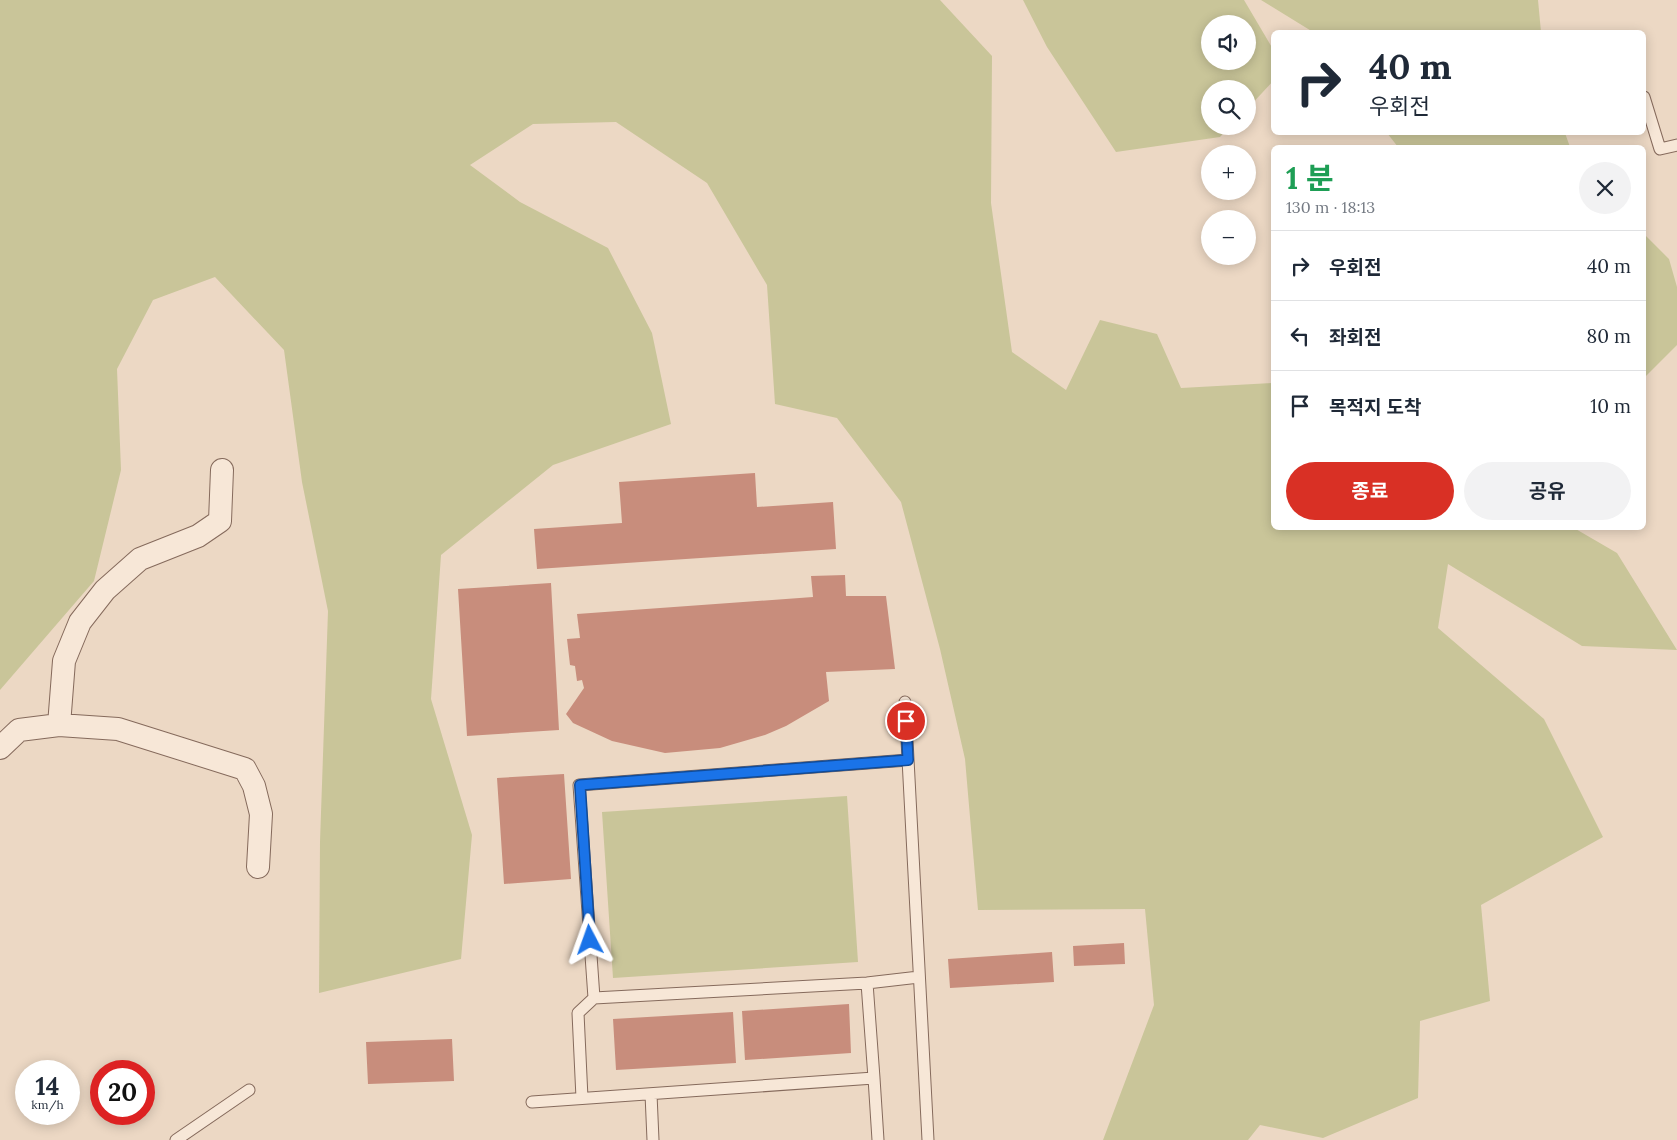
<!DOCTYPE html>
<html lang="ko">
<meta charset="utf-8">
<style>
:root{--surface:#fff;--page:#f2f2f3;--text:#1f2937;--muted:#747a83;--line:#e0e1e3;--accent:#d93025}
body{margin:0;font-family:Lora,"Noto Sans KR",serif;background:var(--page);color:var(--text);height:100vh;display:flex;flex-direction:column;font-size:19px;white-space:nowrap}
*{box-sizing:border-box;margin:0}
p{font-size:16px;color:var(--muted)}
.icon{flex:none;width:28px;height:28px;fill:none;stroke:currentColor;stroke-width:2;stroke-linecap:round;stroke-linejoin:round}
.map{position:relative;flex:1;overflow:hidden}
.details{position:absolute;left:1271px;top:145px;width:375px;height:385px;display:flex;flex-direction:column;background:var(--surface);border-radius:8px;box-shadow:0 2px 12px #0003}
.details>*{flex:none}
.guide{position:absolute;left:1271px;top:30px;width:375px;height:105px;border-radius:8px;box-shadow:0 2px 12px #0003;background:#fff;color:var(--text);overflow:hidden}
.tools{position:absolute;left:1201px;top:15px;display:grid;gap:10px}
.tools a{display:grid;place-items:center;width:55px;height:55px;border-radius:50%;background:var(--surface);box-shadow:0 2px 12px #0003;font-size:25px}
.speed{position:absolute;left:15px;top:1060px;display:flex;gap:10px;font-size:25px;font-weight:700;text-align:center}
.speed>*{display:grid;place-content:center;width:65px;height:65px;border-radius:50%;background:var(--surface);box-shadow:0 2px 12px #0003;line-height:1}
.speed small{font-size:12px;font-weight:400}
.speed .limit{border:8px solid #d22;background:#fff;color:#111}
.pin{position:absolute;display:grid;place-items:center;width:42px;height:42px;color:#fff;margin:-21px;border:2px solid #fff;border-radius:50%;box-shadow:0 1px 5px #0007}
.me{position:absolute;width:55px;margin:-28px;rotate:356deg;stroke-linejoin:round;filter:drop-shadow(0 0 4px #0008)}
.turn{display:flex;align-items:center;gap:18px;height:105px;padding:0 15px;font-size:22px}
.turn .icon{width:65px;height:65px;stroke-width:2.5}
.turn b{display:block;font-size:35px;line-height:42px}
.round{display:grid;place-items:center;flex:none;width:52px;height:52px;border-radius:26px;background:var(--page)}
.overview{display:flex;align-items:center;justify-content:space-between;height:85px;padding:0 15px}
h1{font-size:30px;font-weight:700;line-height:38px;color:#1e9e55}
.primary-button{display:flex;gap:10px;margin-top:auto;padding:10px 15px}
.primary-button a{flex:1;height:58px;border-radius:30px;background:var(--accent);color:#fff;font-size:20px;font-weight:700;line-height:58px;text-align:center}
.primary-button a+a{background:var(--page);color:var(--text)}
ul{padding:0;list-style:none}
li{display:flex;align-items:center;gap:15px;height:70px;padding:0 15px;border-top:1px solid var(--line)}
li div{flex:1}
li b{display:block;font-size:19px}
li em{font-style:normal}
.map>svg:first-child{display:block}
.green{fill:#c9c599;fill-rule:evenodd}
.building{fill:#c88d7c}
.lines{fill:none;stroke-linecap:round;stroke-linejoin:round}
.lane-casing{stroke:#856a5c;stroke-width:13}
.street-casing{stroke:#856a5c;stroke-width:24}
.lane{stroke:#f7e7d7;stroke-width:11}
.street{stroke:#f7e7d7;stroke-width:22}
.route-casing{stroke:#114b97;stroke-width:12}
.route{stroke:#1a73e8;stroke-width:9}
</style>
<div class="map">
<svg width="1677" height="1140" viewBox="0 0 1677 1140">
<rect width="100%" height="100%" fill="#ecd8c4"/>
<path class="green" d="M0,0H940L992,56L991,203L1012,352L1066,390L1100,320L1157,334L1181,388L1274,383V528H1574L1617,553L1677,650L1582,646L1448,564L1438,628L1544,719L1603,837L1481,905L1490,1001L1420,1021L1418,1098L1323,1138L1260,1125L1248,1140H1103L1154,1005L1145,909L978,910L965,759L940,649L901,502L837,418L775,404L767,285L707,183L616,122L533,124L470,165L520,202L608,248L652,333L671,424L553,465L441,555L431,699L472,835L461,959L319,993L320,842L328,611L302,482L284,350L215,277L153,300L117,369L121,470L94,581L0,690Z
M1023,0H1244L1274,51V80L1248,108V89H1210V126H1230L1220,137L1116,152L1047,47ZM1210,24H1248V61H1210Z
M1261,0H1538L1541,32H1313Z
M1387,133H1565L1570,147H1398Z
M1644,234L1669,259L1677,287V345L1644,378Z
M847,796L858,962L613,978L602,812Z"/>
<path class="building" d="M755,473L757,507L833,502L836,549L537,569L534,529L622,523L619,482Z
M845,575L846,596H886L895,669L826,672L829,701L786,726L765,735L720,748L665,753L612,741L573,723L566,714L584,688L582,680L577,681L575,666L570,665L567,639L580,638L577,614L813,597L811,576Z
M551,583L559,730L467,736L458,589Z
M564,774L571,879L504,884L497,778Z
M1124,943L1125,964L1074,966L1073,946Z
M1052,952L1054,982L950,988L948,959Z
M849,1004L851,1053L745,1060L742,1011Z
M733,1012L736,1063L616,1070L613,1019Z
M452,1039L454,1081L368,1084L366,1042Z"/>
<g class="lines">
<g class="lane-casing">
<path id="lane" d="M1644,97L1660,149L1677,145
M905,702L928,1140
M908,760L579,785L594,998L867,983L919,977
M867,983L874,1078
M651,1094L653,1140
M582,1098L578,1013L594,998
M532,1102L874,1078L878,1140
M176,1140L249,1090"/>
</g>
<g class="street-casing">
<path id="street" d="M59,725L64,661L80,622L105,590L140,559L198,536L220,521L222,470
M0,748L19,730L59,725L118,729L245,769L254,786L261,814L258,867"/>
</g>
<use href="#lane" class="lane"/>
<use href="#street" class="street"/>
</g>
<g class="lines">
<g class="route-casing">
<path id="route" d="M590,940L580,785L908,760L906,721"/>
</g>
<use href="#route" class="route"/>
</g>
</svg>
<div class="tools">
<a><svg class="icon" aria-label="sound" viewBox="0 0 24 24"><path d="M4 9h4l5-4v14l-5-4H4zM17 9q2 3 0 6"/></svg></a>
<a><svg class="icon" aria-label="search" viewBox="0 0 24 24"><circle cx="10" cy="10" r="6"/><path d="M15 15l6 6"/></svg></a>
<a>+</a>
<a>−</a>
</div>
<div class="speed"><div>14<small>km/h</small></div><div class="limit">20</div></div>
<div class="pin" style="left:906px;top:721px;background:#d93025"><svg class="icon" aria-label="arrive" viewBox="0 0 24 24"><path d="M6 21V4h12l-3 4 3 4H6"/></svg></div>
<svg class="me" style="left:590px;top:940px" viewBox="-20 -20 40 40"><path d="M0-17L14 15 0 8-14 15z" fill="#1a73e8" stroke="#fff" stroke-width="4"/></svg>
<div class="guide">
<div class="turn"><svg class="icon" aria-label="right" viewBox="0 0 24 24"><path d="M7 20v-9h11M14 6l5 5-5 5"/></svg><div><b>40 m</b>우회전</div></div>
</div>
<section class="details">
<div class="overview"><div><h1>1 분</h1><p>130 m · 18:13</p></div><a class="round"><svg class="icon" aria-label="close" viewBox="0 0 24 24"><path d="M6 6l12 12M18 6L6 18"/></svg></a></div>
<ul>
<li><svg class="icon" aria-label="right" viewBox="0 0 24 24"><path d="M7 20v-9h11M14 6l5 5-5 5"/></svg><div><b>우회전</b></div><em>40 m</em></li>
<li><svg class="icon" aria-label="left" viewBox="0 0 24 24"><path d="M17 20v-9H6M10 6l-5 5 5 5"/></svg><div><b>좌회전</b></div><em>80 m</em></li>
<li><svg class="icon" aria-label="arrive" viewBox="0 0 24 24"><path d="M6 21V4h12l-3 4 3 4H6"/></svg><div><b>목적지 도착</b></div><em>10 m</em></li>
</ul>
<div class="primary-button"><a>종료</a><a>공유</a></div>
</section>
</div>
